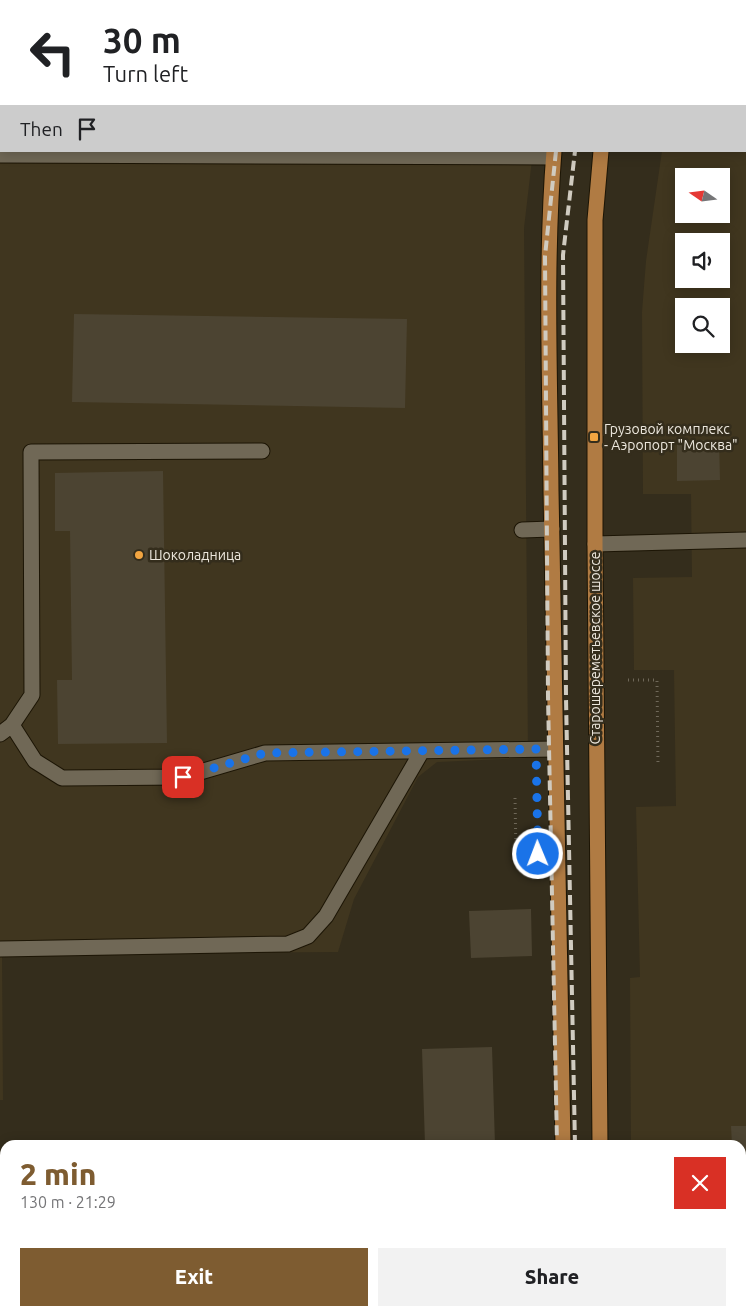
<!DOCTYPE html>
<meta charset="utf-8">
<style>
:root{--surface:#fff;--page:#f2f2f2;--text:#202124;--muted:#757577;--accent:#7e5c31}
body{margin:0;font-family:Ubuntu,sans-serif;background:var(--page);color:var(--text);height:100vh;display:flex;flex-direction:column;font-size:19px;white-space:nowrap}
*{box-sizing:border-box;margin:0}
p{font-size:16px;color:var(--muted)}
.icon{flex:none;width:28px;height:28px;fill:none;stroke:currentColor;stroke-width:2;stroke-linecap:round;stroke-linejoin:round}
.map{position:relative;flex:1;overflow:hidden}
.panel{position:absolute;left:0px;top:1140px;width:746px;height:176px;display:flex;flex-direction:column;background:var(--surface);border-radius:15px 15px 0 0;box-shadow:0 2px 12px #0003}
.panel>*{flex:none}
.hud{position:absolute;left:0px;top:0px;width:746px;height:152px;box-shadow:0 2px 12px #0003;background:#fff;color:var(--text);overflow:hidden}
.needle{width:32px;rotate:284deg}
.fabs{position:absolute;left:675px;top:168px;display:grid;gap:10px}
.fabs a{display:grid;place-items:center;width:55px;height:55px;border-radius:0px;background:var(--surface);box-shadow:0 2px 12px #0003;font-size:25px}
.pin{position:absolute;display:grid;place-items:center;width:42px;height:42px;color:#fff;margin:-21px;border-radius:10px;box-shadow:0 2px 8px #0006}
.me{position:absolute;width:55px;margin:-28px;rotate:359deg;stroke-linejoin:round;filter:drop-shadow(0 0 4px #0008)}
.turn{display:flex;align-items:center;gap:18px;height:105px;padding:0 20px;font-size:22px}
.turn .icon{width:65px;height:65px;stroke-width:2.5}
.turn b{display:block;font-size:35px;line-height:42px}
.then{display:flex;align-items:center;height:48px;padding:0 20px;background:#0003;gap:10px;font-size:19px}
.round{display:grid;place-items:center;flex:none;width:52px;height:52px;border-radius:0px;background:var(--page)}
.head{display:flex;align-items:center;justify-content:space-between;height:85px;padding:0 20px}
h1{font-size:30px;font-weight:800;line-height:38px;color:var(--accent)}
.cta{display:flex;gap:10px;margin-top:auto;padding:10px 20px}
.cta a{flex:1;height:58px;border-radius:0px;background:var(--accent);color:#fff;font-size:20px;font-weight:800;line-height:58px;text-align:center}
.cta a+a{background:var(--page);color:var(--text)}
.map>svg:first-child{display:block}
.built{fill:#40361f;fill-rule:evenodd}
.industrial{fill:#432f32}
.building{fill:#4c4432}
.lines{fill:none;stroke-linecap:round;stroke-linejoin:round}
.minor-casing{stroke:#1c1505;stroke-width:17}
.major-casing{stroke:#1c1505;stroke-width:17}
.path{stroke:#6f6859;stroke-width:3;stroke-dasharray:1 4;stroke-linecap:butt}
.minor{stroke:#706856;stroke-width:15}
.major{stroke:#b07b43;stroke-width:15}
.rail{stroke:#d0cbc0;stroke-width:4;stroke-dasharray:10 5;stroke-linecap:butt}
.route{stroke:#1a73e8;stroke-width:9;stroke-dasharray:0 16.2}
.poi-dot{fill:#f2a541;stroke:#342d1c;stroke-width:2}
.labels{text-anchor:middle;dominant-baseline:central;stroke-width:5;stroke-linejoin:round;paint-order:stroke}
.poi-label{font-size:14px;fill:#ece7dd;stroke:#342d1c;text-anchor:start}
.street-label{font-size:14px;fill:#ece7dd;stroke:#342d1c}
</style>
<div class="map">
<svg width="746" height="1316" viewBox="0 0 746 1316">
<rect width="100%" height="100%" fill="#342d1c"/>
<path class="built" d="M0,0H552L1,1V151H533L524,228L528,758L437,762L418,777L354,899L338,952L2,954L3,1100H0Z
M684,0H746V1219H741V1145H631L630,978L640,977L636,807L676,806L674,670H634L633,578L692,577L691,494H643L642,312L646,261L662,151H745V1H683ZM684,176H721V214H684ZM684,241H721V279H684ZM684,306H721V344H684Z"/>
<path class="industrial" d="M0,1184L5,1194V1311H62L65,1316H0Z"/>
<path class="building" d="M74,314L407,319L405,408L72,402Z
M719,440L720,480L677,481V441Z
M163,471L167,743L58,744L57,680H72L70,531H55V473Z
M531,909L532,956L471,958L469,911Z
M492,1047L495,1145H425L422,1049Z
M731,1126H746V1216H741V1145H732Z
M689,1311H713V1316H689Z"/>
<g class="lines">
<g class="minor-casing">
<path id="minor" d="M114,0V1
M468,1V0
M0,7H1
M0,155L553,157
M522,530L552,529
M595,544L746,540
M12,725L35,761L62,778L183,777L265,753L555,749
M0,734L12,725L32,695L31,452L262,451
M0,949L288,944L308,936L326,916L422,751
M741,1237L746,1236"/>
</g>
<g class="major-casing">
<path id="major" d="M579,1V0
M628,1V0
M554,151C545,264 550,378 551,491C553,709 558,927 563,1145
M600,1145L595,544V220L601,151
M566,1311V1316
M602,1311V1316"/>
</g>
<path class="path" d="M628,680H657L658,766
M515,798L516,855H537"/>
<use href="#minor" class="minor"/>
<use href="#major" class="major"/>
<path class="rail" d="M571,1V0
M593,1V0
M556,151L545,256L548,697L557,1145
M575,1145L566,698L563,255L575,151
M560,1311V1316
M578,1311V1316"/>
</g>
<g class="lines">
<path class="route" d="M183,777L265,753L536,749L538,854"/>
</g>
<g class="poi-dot">
<rect x="589" y="432" width="10" height="10" rx="2.5"/>
<circle cx="139" cy="555" r="5"/>
</g>
<g class="labels">
<g class="poi-label">
<text x="604" y="429">Грузовой комплекс<tspan x="604" dy="16">- Аэропорт "Москва"</tspan></text>
<text x="149" y="555">Шоколадница</text>
</g>
<g class="street-label">
<text transform="translate(595 648) rotate(-90)">Старошереметьевское шоссе</text>
</g>
</g>
</svg>
<div class="fabs">
<a><svg class="needle" viewBox="-14 -14 28 28"><path d="M0-13l5 13h-10z" fill="#e53935"/><path d="M0 13l5-13h-10z" fill="#757577"/></svg></a>
<a><svg class="icon" aria-label="sound" viewBox="0 0 24 24"><path d="M4 9h4l5-4v14l-5-4H4zM17 9q2 3 0 6"/></svg></a>
<a><svg class="icon" aria-label="search" viewBox="0 0 24 24"><circle cx="10" cy="10" r="6"/><path d="M15 15l6 6"/></svg></a>
</div>
<div class="pin" style="left:183px;top:777px;background:#d93025"><svg class="icon" aria-label="arrive" viewBox="0 0 24 24"><path d="M6 21V4h12l-3 4 3 4H6"/></svg></div>
<svg class="me" style="left:538px;top:854px" viewBox="-20 -20 40 40"><circle r="17" fill="#1a73e8" stroke="#fff" stroke-width="3"/><path d="M0-11L8 9 0 5-8 9z" fill="#fff"/></svg>
<div class="hud">
<div class="turn"><svg class="icon" aria-label="left" viewBox="0 0 24 24"><path d="M17 20v-9H6M10 6l-5 5 5 5"/></svg><div><b>30 m</b>Turn left</div></div>
<div class="then">Then<svg class="icon" aria-label="arrive" viewBox="0 0 24 24"><path d="M6 21V4h12l-3 4 3 4H6"/></svg></div>
</div>
<section class="panel">
<div class="head"><div><h1>2 min</h1><p>130 m · 21:29</p></div><a class="round" style="background:#d93025;color:#fff"><svg class="icon" aria-label="close" viewBox="0 0 24 24"><path d="M6 6l12 12M18 6L6 18"/></svg></a></div>
<div class="cta"><a>Exit</a><a>Share</a></div>
</section>
</div>
